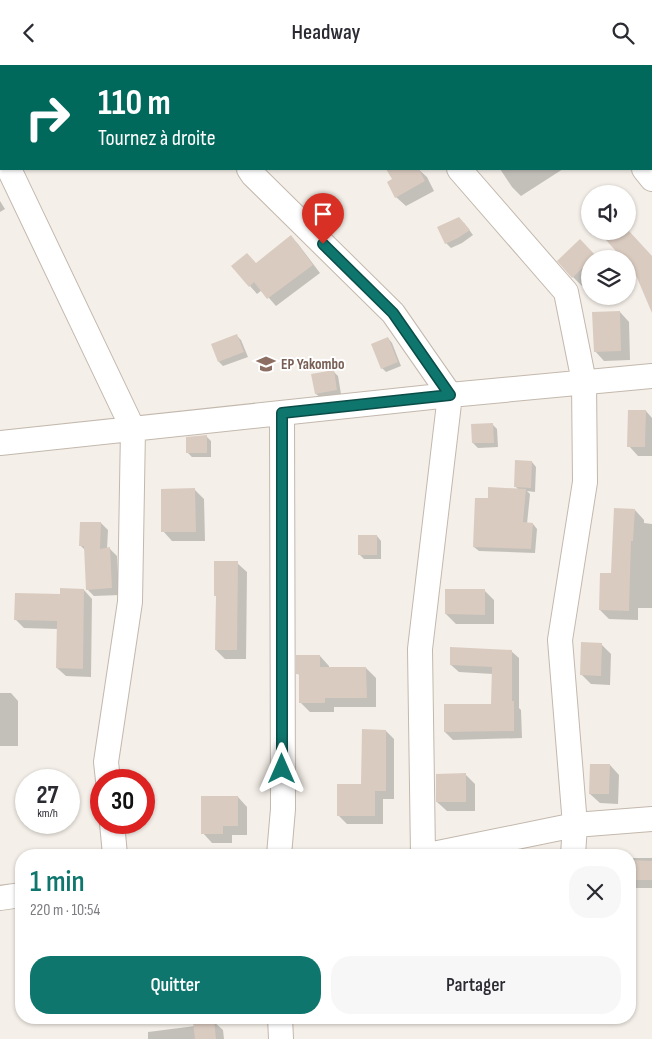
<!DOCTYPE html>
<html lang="fr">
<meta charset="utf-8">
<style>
:root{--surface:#fff;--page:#f7f7f7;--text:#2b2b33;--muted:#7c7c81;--accent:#0f766e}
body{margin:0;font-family:"Sofia Sans Condensed",sans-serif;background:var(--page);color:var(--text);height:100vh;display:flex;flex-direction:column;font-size:19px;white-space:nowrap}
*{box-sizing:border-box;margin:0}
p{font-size:16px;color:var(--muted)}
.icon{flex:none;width:28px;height:28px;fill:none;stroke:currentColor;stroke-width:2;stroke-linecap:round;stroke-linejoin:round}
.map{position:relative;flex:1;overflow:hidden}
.panel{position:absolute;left:15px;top:784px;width:621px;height:175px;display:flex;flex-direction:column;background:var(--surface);border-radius:20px;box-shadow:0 1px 4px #0004}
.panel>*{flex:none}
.guide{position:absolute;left:0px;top:0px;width:652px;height:105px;box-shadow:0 1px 4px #0004;background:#00695c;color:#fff;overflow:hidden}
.fabs{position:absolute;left:581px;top:120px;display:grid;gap:10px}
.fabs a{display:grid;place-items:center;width:55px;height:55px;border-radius:50%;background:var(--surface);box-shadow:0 1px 4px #0004;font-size:25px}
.speed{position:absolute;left:15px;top:704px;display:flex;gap:10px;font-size:25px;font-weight:700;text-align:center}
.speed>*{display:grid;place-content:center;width:65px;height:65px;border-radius:50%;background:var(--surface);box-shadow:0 1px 4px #0004;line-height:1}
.speed small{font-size:12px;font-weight:400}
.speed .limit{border:8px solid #d22;background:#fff;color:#111}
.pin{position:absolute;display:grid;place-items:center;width:42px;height:42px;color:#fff;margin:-51px -21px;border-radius:50% 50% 50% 0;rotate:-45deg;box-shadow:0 0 5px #0007}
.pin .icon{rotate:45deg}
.me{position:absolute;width:55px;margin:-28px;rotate:0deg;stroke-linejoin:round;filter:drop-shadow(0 0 4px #0008)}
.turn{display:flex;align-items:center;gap:18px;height:105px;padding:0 15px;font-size:22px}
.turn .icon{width:65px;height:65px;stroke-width:2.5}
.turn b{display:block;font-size:35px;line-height:42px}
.round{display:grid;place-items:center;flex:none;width:52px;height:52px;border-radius:20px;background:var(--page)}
.overview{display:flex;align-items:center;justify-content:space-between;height:85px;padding:0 15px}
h1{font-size:30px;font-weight:600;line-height:38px;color:var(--accent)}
.cta{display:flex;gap:10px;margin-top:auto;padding:10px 15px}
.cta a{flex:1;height:58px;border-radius:20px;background:var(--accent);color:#fff;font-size:20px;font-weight:600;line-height:58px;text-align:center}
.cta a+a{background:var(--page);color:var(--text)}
header{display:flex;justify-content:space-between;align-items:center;height:65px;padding:0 15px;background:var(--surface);font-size:22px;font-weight:600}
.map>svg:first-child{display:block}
.shadow{fill:#0003}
.building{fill:#dacbc0}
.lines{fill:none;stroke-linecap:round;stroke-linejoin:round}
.street-casing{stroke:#c3b8ad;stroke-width:26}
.street{stroke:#fff;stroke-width:24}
.route-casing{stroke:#0a4d48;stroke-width:12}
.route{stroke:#0f766e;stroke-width:9}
.labels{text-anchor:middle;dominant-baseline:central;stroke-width:4;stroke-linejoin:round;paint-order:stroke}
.education-label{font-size:15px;font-weight:bold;fill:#785e54;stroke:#fff;text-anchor:start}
</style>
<header><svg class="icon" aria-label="back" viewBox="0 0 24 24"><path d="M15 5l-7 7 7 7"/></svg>Headway<svg class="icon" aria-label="search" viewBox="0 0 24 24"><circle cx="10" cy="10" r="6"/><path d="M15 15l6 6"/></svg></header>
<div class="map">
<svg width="652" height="974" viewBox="0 0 652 974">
<rect width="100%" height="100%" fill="#f4efe8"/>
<path class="shadow" d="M0,0H88L89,1H1V24L0,22Z
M221,0H324L325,1H222Z
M448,0H504L505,1H446Z
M616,0H633V1H614Z
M651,26L652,27V51H651Z
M414,104H418L427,112L434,126L406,141L396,132L388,118Z
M500,104H563L521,131L512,122Z
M0,136L5,144L0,147Z
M464,158L473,170L462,178L451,183L446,178Z
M628,166L652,192V235L635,205L628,197Z
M291,172L298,179L320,208L276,241L262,225L257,229L250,221L256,199Z
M590,185L597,194H590V214L582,221L573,212Z
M620,247L629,257L630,295L604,296L595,286Z
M237,271L241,275L248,292L223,301L219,297Z
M388,273L392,278L401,301L386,307L382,303Z
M333,306L338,311L341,329L321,333L316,329Z
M646,346L652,353V391H638L629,381Z
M493,360L497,364L498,382L478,383L473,378Z
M206,371L211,376V392H192L187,387Z
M532,397L536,402L535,427L527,426L530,429L527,459H533L537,464L535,488L479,486L474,482L489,435L518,424L515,421Z
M195,425L204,434L205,476H172L163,466Z
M635,445L644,455V458L652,459V543H638V555L609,554L600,545Z
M101,458L108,465L107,484H110L117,491L119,530L94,531L87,524L85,485L80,480Z
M377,471L381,476V494H364L360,490Z
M237,498L247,507L246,594H225L216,585L217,532L215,530Z
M84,525L92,534L91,612L66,611L57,603L58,564L24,563L16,555L61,530Z
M484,525L494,535V559H456L446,549Z
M601,579L611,589L610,620L591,619L581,609Z
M511,586L519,593V643L521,645L522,673L453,675L445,667L493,640V609L459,607L451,600Z
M320,591L329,601V603H366L376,613V642H334V647H310L300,637V611L298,609Z
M0,628H11L18,636V681H0Z
M386,666L394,674V734H383V759H347L338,750L363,721Z
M610,700L619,710L618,739L600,738L590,729Z
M465,709L475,719V746H447L437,737Z
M238,732L247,742V770H232V778H212L203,768Z
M630,793H652V823H635L630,818Z
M213,956L223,965L224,974H148V967L195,961Z"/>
<path class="building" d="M386,104H419L425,116L395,133L387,117L392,114Z
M459,152L470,165L458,173L445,179L437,162Z
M616,166H629L652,191V248L629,194H623L606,175Z
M291,170L313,200L267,234L254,217L249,222L231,201L247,188L256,198Z
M580,174L596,191L592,194H590V196L572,213L557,196Z
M620,246L621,286L594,287L592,247Z
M237,269L244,287L218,297L211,279Z
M388,272L398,297L381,304L371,279Z
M334,305L337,325L315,329L311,309Z
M628,345H646L645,382H627Z
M493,358L494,378H472L471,359Z
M207,370V388H186V372Z
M515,395L532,396L531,423L514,422Z
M488,422L526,424L523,457L533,458L531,484L473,482L475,433H488Z
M195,423L196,467H161V424Z
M614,443L635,444L633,476H631L629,546L599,545L600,508H611Z
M80,457H101L100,484L110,482L112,523L86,525L84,481H79Z
M358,470H377V490H358Z
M214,496H238L237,585H215L216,531H214Z
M60,523L84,524L83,604L56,603L57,556L14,555L15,528L60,529Z
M445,524H485V550L445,549Z
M581,577L602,578L601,611L580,610Z
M450,582L512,585V636H514V666L444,667V639H491L492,602L450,600Z
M296,590H320V602H366L367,633H325V638H299V609H296Z
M362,664L386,665V726H375V751H337V719H361Z
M590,699H610L609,729H589Z
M466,708V737H436V709Z
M201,731H238V761H223V769H201Z
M630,795L652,796V815H630Z
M214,954L216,974H195L193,957Z"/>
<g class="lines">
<g class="street-casing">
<path id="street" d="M171,0L172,1
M369,0L370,1
M556,0L557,1
M0,84L1,87
M9,104L133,364L130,537L106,697L108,715
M249,104L253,110L393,248L450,330L420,584L423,790
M459,104L566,227L584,317L585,417L560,575L575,760L573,790
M644,104L652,114
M0,378L450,330L652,311
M112,758L115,790
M279,790L283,744L282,348
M428,790L575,760L652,754
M0,833L21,830
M280,952L281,974"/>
</g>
<use href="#street" class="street"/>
</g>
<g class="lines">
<g class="route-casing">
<path id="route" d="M282,704V348L450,330L393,248L323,179"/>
</g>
<use href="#route" class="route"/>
</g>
<defs>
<g id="school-bare" transform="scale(1.5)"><path d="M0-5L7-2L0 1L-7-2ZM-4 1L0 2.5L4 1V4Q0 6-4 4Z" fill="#8d6e63" stroke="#fff" stroke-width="2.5" paint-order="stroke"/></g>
</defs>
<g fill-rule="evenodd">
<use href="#school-bare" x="266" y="299"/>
</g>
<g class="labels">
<g class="education-label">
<text x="281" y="299">EP Yakombo</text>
</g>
</g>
</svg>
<div class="fabs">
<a><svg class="icon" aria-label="sound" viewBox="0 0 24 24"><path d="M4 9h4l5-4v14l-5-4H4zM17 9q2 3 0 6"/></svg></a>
<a><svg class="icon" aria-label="layers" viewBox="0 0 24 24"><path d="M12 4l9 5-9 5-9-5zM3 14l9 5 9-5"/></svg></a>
</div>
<div class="speed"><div>27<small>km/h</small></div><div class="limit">30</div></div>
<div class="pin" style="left:323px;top:179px;background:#d93025"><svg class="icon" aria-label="arrive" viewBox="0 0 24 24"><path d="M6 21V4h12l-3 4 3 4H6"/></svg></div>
<svg class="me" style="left:282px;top:704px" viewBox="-20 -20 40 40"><path d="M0-17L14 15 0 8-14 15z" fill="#0f766e" stroke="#fff" stroke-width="4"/></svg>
<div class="guide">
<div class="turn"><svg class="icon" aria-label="right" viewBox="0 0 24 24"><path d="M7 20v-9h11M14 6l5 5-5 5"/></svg><div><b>110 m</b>Tournez à droite</div></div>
</div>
<section class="panel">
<div class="overview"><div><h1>1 min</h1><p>220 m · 10:54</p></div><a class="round"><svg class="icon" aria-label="close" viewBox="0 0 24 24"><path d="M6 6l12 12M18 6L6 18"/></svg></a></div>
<div class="cta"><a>Quitter</a><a>Partager</a></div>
</section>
</div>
